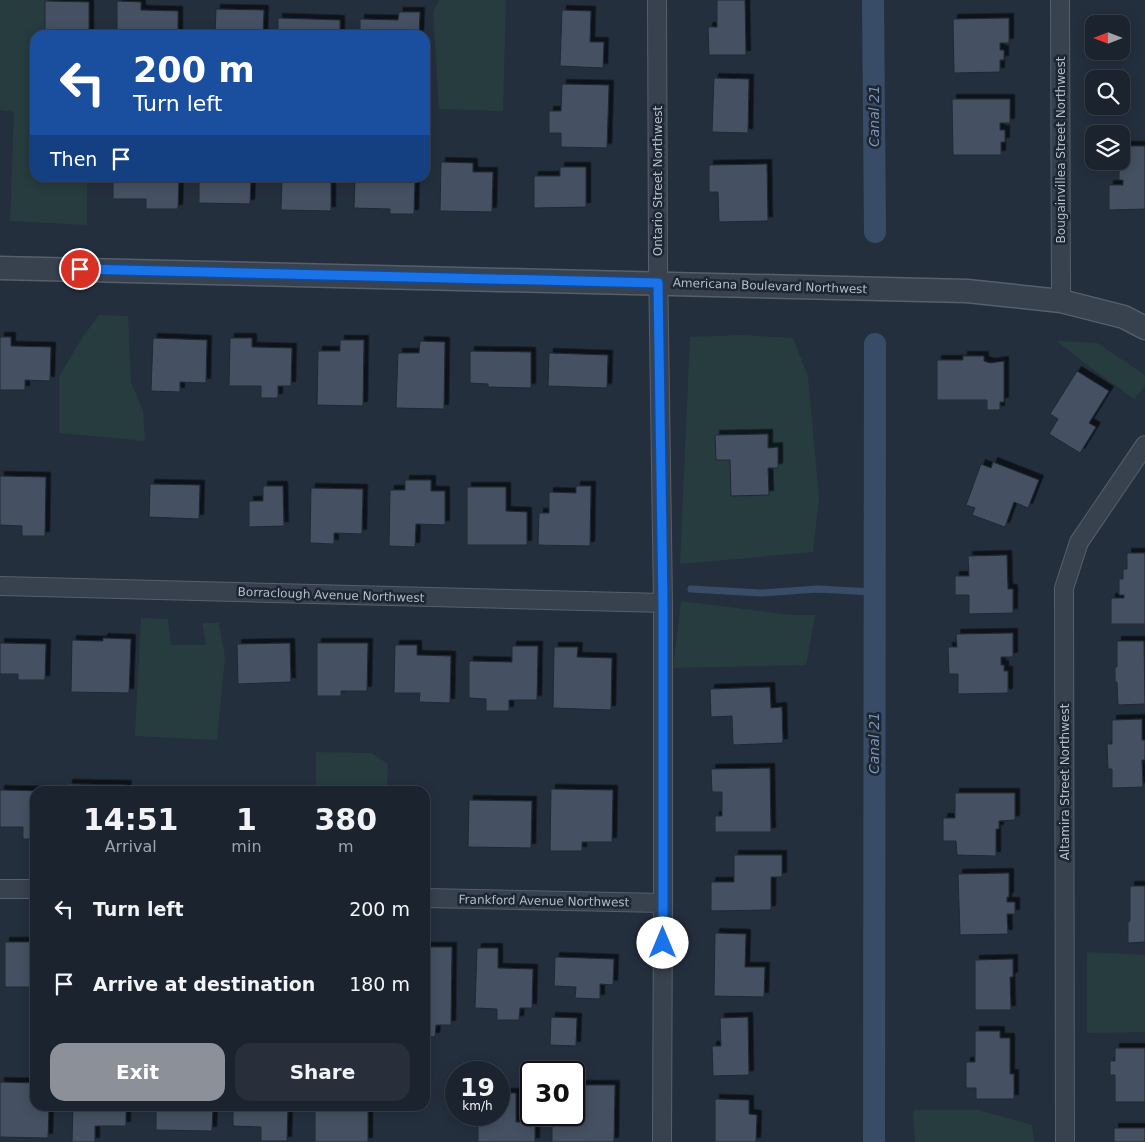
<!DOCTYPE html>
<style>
:root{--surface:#1b232e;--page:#282f3a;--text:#f1f3f6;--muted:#a0a4aa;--line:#39404a;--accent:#8c9099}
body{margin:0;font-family:"DejaVu Sans",sans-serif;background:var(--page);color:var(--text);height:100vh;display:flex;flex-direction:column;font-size:19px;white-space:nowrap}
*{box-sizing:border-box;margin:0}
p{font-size:16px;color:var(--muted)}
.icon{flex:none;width:28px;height:28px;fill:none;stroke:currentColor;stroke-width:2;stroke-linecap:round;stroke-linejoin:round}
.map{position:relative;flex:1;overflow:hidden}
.panel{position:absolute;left:30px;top:786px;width:400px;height:325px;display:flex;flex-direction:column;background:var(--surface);border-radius:15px;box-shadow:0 2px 12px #0003,0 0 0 1px var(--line)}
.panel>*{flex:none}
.banner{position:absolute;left:30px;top:30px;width:400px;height:152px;border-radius:15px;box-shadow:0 2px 12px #0003,0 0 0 1px var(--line);background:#1a4fa0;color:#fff;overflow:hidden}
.needle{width:32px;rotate:270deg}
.tools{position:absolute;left:1085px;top:15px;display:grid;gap:10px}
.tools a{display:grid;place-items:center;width:45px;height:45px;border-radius:10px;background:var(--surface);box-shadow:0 2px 12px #0003,0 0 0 1px var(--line);font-size:25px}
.speed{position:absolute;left:445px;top:1061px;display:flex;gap:10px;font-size:25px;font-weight:700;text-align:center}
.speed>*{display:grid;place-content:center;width:65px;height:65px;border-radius:50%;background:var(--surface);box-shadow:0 2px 12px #0003,0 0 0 1px var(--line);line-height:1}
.speed small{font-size:12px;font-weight:400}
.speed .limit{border:2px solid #111;border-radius:8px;background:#fff;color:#111}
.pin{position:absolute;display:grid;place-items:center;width:42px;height:42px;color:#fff;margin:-21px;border:2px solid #fff;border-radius:50%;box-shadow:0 1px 5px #0007}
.me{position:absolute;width:55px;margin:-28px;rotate:0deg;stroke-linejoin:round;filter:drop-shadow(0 0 4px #0008)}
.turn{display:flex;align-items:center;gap:18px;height:105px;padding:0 20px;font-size:22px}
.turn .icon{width:65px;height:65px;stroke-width:2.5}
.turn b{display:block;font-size:35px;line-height:42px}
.then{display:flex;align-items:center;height:48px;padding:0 20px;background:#0003;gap:10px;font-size:19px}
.eta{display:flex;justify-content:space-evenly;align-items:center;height:85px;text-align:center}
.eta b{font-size:30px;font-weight:600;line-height:35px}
.button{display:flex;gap:10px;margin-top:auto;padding:10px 20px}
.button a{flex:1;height:58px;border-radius:15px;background:var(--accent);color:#fff;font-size:20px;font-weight:600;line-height:58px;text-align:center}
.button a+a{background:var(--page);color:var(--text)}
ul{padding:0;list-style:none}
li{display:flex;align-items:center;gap:15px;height:75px;padding:0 20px}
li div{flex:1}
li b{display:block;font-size:19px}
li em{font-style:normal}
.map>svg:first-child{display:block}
.green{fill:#263c3f}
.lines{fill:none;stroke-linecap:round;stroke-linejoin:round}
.stream{stroke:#394c67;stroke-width:7}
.canal{stroke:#394c67;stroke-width:22}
.building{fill:#455162;stroke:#1f2835;filter:url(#shadow)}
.minor-casing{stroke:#565f6c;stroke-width:20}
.tertiary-casing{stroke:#565f6c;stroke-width:25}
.minor{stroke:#38414e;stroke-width:18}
.tertiary{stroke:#38414e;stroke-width:22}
.route-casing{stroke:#114b97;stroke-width:12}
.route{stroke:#1a73e8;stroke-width:9}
.labels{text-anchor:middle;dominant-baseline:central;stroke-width:5;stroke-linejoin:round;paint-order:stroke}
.street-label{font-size:12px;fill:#b4bcc9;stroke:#1d2633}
.water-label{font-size:14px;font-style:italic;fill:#7c92b1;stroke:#1d2633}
</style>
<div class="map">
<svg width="1145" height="1142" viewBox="0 0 1145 1142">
<defs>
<filter id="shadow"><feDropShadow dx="4.5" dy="-4.5" stdDeviation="0" flood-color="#0009"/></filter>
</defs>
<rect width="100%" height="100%" fill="#242f3e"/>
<path class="green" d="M0,0H85L88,24V35H35V178H87V225L10,221L14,112L0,110Z
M439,0H506L503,111L439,109L433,12Z
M99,315L128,316L131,382L143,411L145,441L59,433V377L82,338Z
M743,335L793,338L808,376L819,498L813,552L680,564L690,337Z
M1057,341L1097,343L1145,375V386L1134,399L1082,361Z
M681,601L791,615H815L806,665L673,668Z
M141,618L168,619L171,645H206L202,623H219L225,657L217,740L135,736Z
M316,752L371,753L388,764L387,791H316Z
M1087,952L1145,955V1032L1087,1033Z
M913,1110H978L1032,1125L1034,1142H915Z"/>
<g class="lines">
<path class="stream" d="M691,589L761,593L817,589L874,592"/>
<path class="canal" d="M873,0L875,232
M874,1142L875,344"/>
</g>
<path class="building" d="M717,0H745L746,55H709L708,27H717Z
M45,1L89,2V35H45Z
M117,1L141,2V10L178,11V35H117Z
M216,9L264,10L263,35H215Z
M562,10L591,11L590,42H604L603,68L560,66Z
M399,12H420L419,35H360V19L398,20Z
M278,18L340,20V35H278Z
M1009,18V43H1000V50H1004V60H1000V72L954,73L953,19Z
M714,78L749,79L748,133L712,132Z
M562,84L609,85L607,148L561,147V133H549V111H561Z
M952,99H1010V123H1000V130H1005V142H1001V155H953Z
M1122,146H1145V209L1109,210V185H1123V180H1119V169H1123Z
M441,162L473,163V172H493L492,212L440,211Z
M767,164L768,221L719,222L718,192H709V165Z
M560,167H586V207L534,208V176H560Z
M113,178H179L178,209H146V199H113Z
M199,178H251L250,204L199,203Z
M282,178H331V211L281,210Z
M355,178H415L414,214H390V209L354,208Z
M0,337H11V346L51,347L50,381L25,380V390H0Z
M153,338L207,340L206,383L180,382V392L151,391Z
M230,338H252V347L292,348L291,386H278V398H261V386H229Z
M340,340H364L363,406L317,405L318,351H340Z
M420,341L445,342L444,409L396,408L398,353H419Z
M470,351L531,352V388L488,387V384L470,383Z
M549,353L608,355L607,388L548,386Z
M963,356H984V361L990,363L1004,361V402H1000V410H987V400H937V360H963Z
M1077,371L1109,391L1089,423L1096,427L1080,453L1049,434L1058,419L1050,414Z
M768,434V448L778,447V468H768L769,495L731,496L730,460H716L715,435Z
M993,462L1039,480L1028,508L1014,502L1005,527L972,515L975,508L966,505L981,464L991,468Z
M0,476L46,477L45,536H22V526L0,525Z
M405,480H431V491H445V525L416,524L415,547L389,546L390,490H405Z
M150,484L200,485L199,519L149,517Z
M263,486H283L284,526L249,527V501H263Z
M576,486H591L590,546L538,545L539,513H549V492L576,493Z
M467,487H506V511L527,512V545H467Z
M311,488L363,489L362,534L334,533V544L310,543Z
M1127,553H1145V624H1111V598H1124V595H1119V579H1123V569H1127Z
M1007,555L1008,589H1013V613L969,614V595H955V576H969L968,556Z
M1013,633V657H1001V665H1004V671H1008V693L958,694V674H949L948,647H957L956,634Z
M103,638L131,639L129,693L71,692L72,640L103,641Z
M1117,641H1144L1145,704L1118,705L1117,682H1115V667H1117Z
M0,643L46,644L45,680H18V674H0Z
M290,643L291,682L238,684L237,644Z
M317,643H368L367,691H341V696H317Z
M395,645H417V655L451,656L450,703L419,702L420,693H394Z
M512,646H538L537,700H509V711H486V699L469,698V661L512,662Z
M554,647H578L577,657L612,658L611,710L553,708Z
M770,687L771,708L782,707L783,743L733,745L732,716L711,717L710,689Z
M1142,719V740H1145V760H1142L1143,787L1112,788V769H1108L1107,744H1112V720Z
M770,768L771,832H715V816H722V792H712L711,769Z
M68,784L127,785L126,791H68Z
M551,789L613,790L612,842H582V851H550Z
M0,790L45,791H35V839H23V827H0Z
M955,793H1015V820L999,821V829H996V856L957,855L956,841H943V818H955Z
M469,800L532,801L531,848L468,847Z
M734,855H782V877H771V910L711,911V882H734Z
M1009,873V897H1007V902H1015V914H1007L1008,934L960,935L958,874Z
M1130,886H1145V942L1128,943V922L1130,921Z
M715,933L746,934L745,967H765L764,997L714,996Z
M5,942H35V987H5Z
M425,947H452L451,1025H436L435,1037L425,1036Z
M477,948H498V968L533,969L532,1008H520L519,1020H497V1009L475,1008Z
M555,957L614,959L613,985L600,984V999L575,998L576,987L554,986Z
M1013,959V977H1010L1011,1010H975V960Z
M551,1017L577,1018L576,1046L550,1045Z
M748,1017L749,1075L713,1076L712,1046H721L720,1018Z
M975,1031H1000V1038H1010V1074H1014V1099H976V1088H966V1062H975Z
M1115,1048H1145V1102H1115V1075H1110V1061H1115Z
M0,1082L35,1083V1106H49L48,1138L0,1137Z
M574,1085H615L614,1142H552V1115H574Z
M499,1093H516V1122H535V1142H478V1115H499Z
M715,1099L749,1100V1114L757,1115L756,1142H715Z
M73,1106H126V1126H95V1142H72Z
M156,1106H213L212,1131L156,1130Z
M233,1106H288L287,1141H261V1127L233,1126Z
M315,1106H368V1142H315Z
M1114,1128H1145V1142H1114Z"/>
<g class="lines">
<g class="minor-casing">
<path id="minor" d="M657,0L658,262L663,603V903L662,1142
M1060,0L1061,301
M0,586L663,603
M0,889H35
M425,898L663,903
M1065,1142L1064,588L1079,542L1145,445"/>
</g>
<g class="tertiary-casing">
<path id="tertiary" d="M0,268L967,291L1061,301L1124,317L1145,328"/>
</g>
<use href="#minor" class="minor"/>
<use href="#tertiary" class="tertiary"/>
</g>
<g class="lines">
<g class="route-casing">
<path id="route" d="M80,269L658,283L663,603V943"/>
</g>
<use href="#route" class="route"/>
</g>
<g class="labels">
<g class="street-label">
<text transform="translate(1061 150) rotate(-90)">Bougainvillea Street Northwest</text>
<text transform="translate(658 181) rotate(-90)">Ontario Street Northwest</text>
<text transform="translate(770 286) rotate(2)">Americana Boulevard Northwest</text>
<text transform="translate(331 595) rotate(2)">Borraclough Avenue Northwest</text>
<text transform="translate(1065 782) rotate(-90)">Altamira Street Northwest</text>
<text transform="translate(544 901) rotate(1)">Frankford Avenue Northwest</text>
</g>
<g class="water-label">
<text transform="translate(874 116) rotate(-90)">Canal 21</text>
<text transform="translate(874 743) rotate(-90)">Canal 21</text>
</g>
</g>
</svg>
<div class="tools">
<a><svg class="needle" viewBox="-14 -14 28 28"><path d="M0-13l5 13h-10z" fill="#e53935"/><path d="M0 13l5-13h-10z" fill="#a0a4aa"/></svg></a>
<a><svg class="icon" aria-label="search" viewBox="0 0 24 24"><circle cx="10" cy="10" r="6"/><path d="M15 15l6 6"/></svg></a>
<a><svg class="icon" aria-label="layers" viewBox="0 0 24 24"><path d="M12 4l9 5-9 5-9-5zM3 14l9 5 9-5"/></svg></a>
</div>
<div class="speed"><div>19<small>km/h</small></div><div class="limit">30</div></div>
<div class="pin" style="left:80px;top:269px;background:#d93025"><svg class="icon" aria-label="arrive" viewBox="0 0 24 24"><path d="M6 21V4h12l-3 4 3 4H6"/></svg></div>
<svg class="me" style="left:663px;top:943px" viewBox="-20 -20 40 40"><circle r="19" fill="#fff"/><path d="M0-13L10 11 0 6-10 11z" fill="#1a73e8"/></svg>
<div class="banner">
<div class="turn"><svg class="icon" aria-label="left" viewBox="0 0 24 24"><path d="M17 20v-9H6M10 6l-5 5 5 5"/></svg><div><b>200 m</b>Turn left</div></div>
<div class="then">Then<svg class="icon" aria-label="arrive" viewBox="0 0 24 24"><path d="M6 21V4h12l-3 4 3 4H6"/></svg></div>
</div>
<section class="panel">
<div class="eta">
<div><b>14:51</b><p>Arrival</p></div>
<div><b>1</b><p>min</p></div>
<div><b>380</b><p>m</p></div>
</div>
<ul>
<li><svg class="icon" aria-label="left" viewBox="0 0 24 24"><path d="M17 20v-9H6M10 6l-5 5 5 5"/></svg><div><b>Turn left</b></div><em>200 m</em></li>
<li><svg class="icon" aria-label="arrive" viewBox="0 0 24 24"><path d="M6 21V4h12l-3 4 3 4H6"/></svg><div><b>Arrive at destination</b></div><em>180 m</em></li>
</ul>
<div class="button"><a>Exit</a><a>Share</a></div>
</section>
</div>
